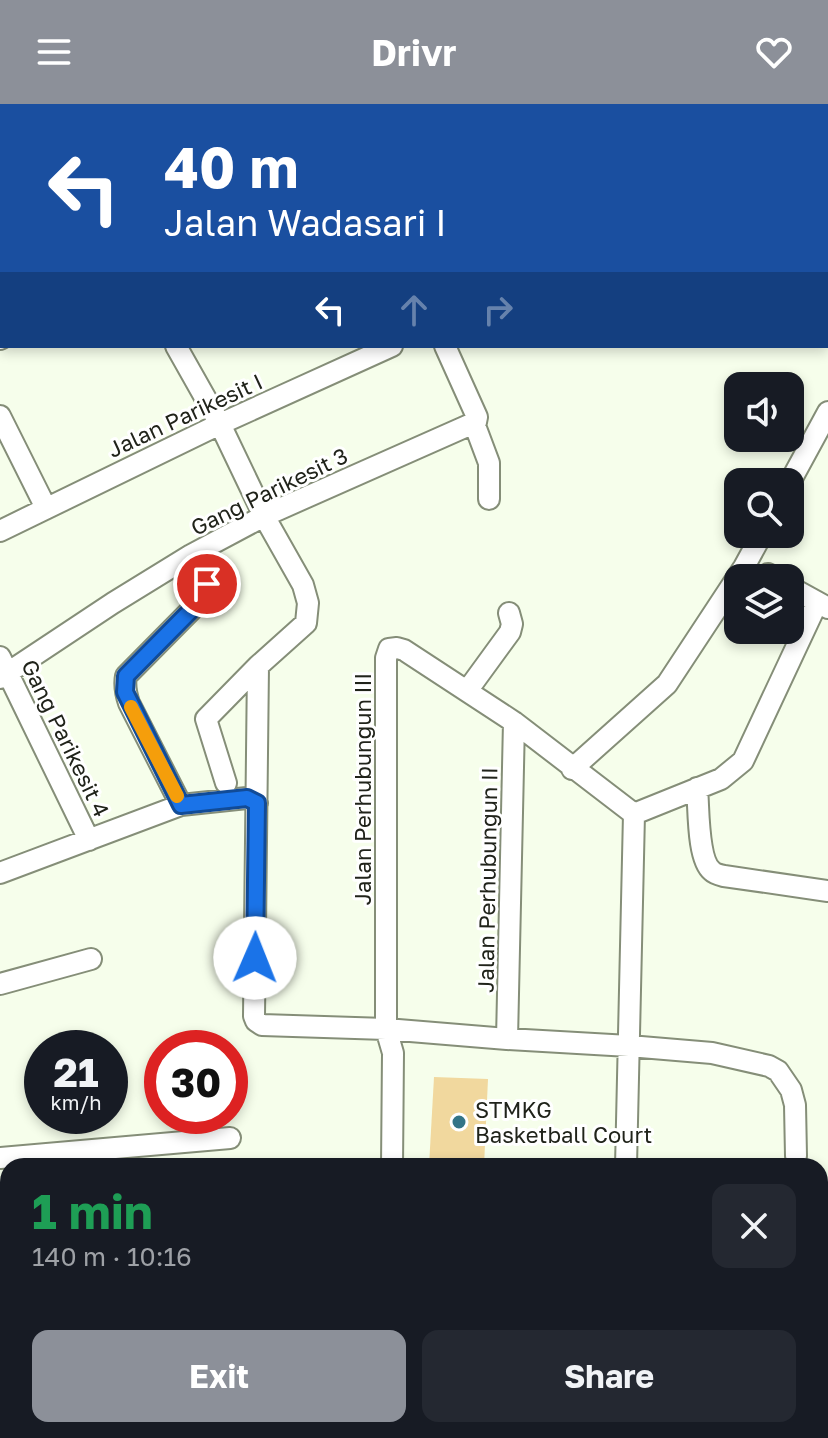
<!DOCTYPE html>
<meta charset="utf-8">
<style>
:root{--surface:#171b24;--page:#242831;--text:#f1f3f6;--muted:#9ea1a6;--accent:#8c9099}
body{margin:0;font-family:"Golos Text",sans-serif;background:var(--page);color:var(--text);height:100vh;display:flex;flex-direction:column;font-size:30px;white-space:nowrap}
*{box-sizing:border-box;margin:0}
p{font-size:26px;color:var(--muted)}
.icon{flex:none;width:44px;height:44px;fill:none;stroke:currentColor;stroke-width:2;stroke-linecap:round;stroke-linejoin:round}
.map{position:relative;flex:1;overflow:hidden}
.panel{position:absolute;left:0px;top:1054px;width:828px;height:280px;display:flex;flex-direction:column;background:var(--surface);border-radius:24px 24px 0 0;box-shadow:0 4px 12px #0003}
.panel>*{flex:none}
.top-card{position:absolute;left:0px;top:0px;width:828px;height:244px;box-shadow:0 4px 12px #0003;background:#1a4fa0;color:#fff;overflow:hidden}
.fabs{position:absolute;left:724px;top:268px;display:grid;gap:16px}
.fabs a{display:grid;place-items:center;width:80px;height:80px;border-radius:16px;background:var(--surface);box-shadow:0 4px 12px #0003;font-size:40px}
.speed{position:absolute;left:24px;top:926px;display:flex;gap:16px;font-size:40px;font-weight:700;text-align:center}
.speed>*{display:grid;place-content:center;width:104px;height:104px;border-radius:50%;background:var(--surface);box-shadow:0 4px 12px #0003;line-height:1}
.speed small{font-size:20px;font-weight:400}
.speed .limit{border:12px solid #d22;background:#fff;color:#111}
.pin{position:absolute;display:grid;place-items:center;width:68px;height:68px;color:#fff;margin:-34px;border:4px solid #fff;border-radius:50%;box-shadow:0 2px 8px #0007}
.me{position:absolute;width:88px;margin:-44px;rotate:1deg;stroke-linejoin:round;filter:drop-shadow(0 0 6px #0008)}
.turn{display:flex;align-items:center;gap:28px;height:168px;padding:0 32px;font-size:36px}
.turn .icon{width:104px;height:104px;stroke-width:2.5}
.turn b{display:block;font-size:56px;line-height:68px}
.lanes{display:flex;align-items:center;height:76px;padding:0 32px;background:#0003;justify-content:center;gap:40px;direction:ltr}
.lanes .off{opacity:.35}
.round{display:grid;place-items:center;flex:none;width:84px;height:84px;border-radius:16px;background:var(--page)}
.headline{display:flex;align-items:center;justify-content:space-between;height:136px;padding:0 32px}
h1{font-size:48px;font-weight:700;line-height:60px;color:#1e9e55}
.cta{display:flex;gap:16px;margin-top:auto;padding:16px 32px}
.cta a{flex:1;height:92px;border-radius:16px;background:var(--accent);color:#fff;font-size:32px;font-weight:700;line-height:92px;text-align:center}
.cta a+a{background:var(--page);color:var(--text)}
header{display:flex;justify-content:space-between;align-items:center;height:104px;padding:0 32px;background:var(--accent);color:#fff;font-size:36px;font-weight:700}
.map>svg:first-child{display:block}
.green{fill:#f1d89e}
.lines{fill:none;stroke-linecap:round;stroke-linejoin:round}
.service-casing{stroke:#858e78;stroke-width:14}
.minor-casing{stroke:#858e78;stroke-width:24}
.service{stroke:#fff;stroke-width:10}
.minor{stroke:#fff;stroke-width:20}
.route-casing{stroke:#114b97;stroke-width:20}
.route{stroke:#1a73e8;stroke-width:14}
.slow{stroke:#f59e0b;stroke-width:14}
.poi-dot{fill:#337487;stroke:#fff;stroke-width:3}
.labels{text-anchor:middle;dominant-baseline:central;stroke-width:6;stroke-linejoin:round;paint-order:stroke}
.street-label{font-size:22px;fill:#20231a;stroke:#fff}
.poi-label{font-size:22px;fill:#20231a;stroke:#fff;text-anchor:start}
</style>
<header><svg class="icon" aria-label="menu" viewBox="0 0 24 24"><path d="M4 6h16M4 12h16M4 18h16"/></svg>Drivr<svg class="icon" aria-label="heart" viewBox="0 0 24 24"><path d="M12 20l-8-8c-3-5 5-10 8-4 3-6 11-1 8 4z"/></svg></header>
<div class="map">
<svg width="828" height="1334" viewBox="0 0 828 1334">
<rect width="100%" height="100%" fill="#f6feeb"/>
<path class="green" d="M434,973L488,975L484,1062H429Z"/>
<g class="lines">
<g class="service-casing">
<path id="service" d="M674,1334L675,1326"/>
</g>
<g class="minor-casing">
<path id="minor" d="M61,0V2
M474,0V2
M714,2L715,0
M0,72L2,70
M0,102L2,112
M0,158H2
M0,235L2,234
M176,242L220,320L264,412L303,481L308,499L306,519L258,562L206,615L226,679
M0,312L46,404
M474,319L489,359V395
M790,378L828,308
M0,427L220,320L392,242
M768,470L776,474
M790,483L828,504
M0,553L89,736
M258,562L254,912L256,917L262,921L386,925L507,935L629,942L712,949L769,962L778,967L791,986L795,1001L796,1052
M0,574L113,499L191,451L264,412L476,318L477,313L445,242
M467,587L510,528L512,520L509,509
M572,665L667,580L744,463L762,430
M697,684C699,703 697,755 712,767C715,770 720,771 724,772L828,787
M181,701L129,599C126,590 124,582 126,572L208,489V483L196,449
M634,710L721,675L743,657L817,499
M0,769L181,701L247,694L257,699
M0,880L91,855
M507,935L514,618
M0,1054L230,1034
M392,1062L393,949L386,925V554L389,545L397,544L404,546L514,618L634,710
M626,1062L634,710
M0,1297L8,1296
M283,1326L285,1334
M393,1334L398,1326
M622,1334L623,1326"/>
</g>
<use href="#service" class="service"/>
<use href="#minor" class="minor"/>
</g>
<g class="lines">
<g class="route-casing">
<path id="route" d="M207,480L208,489L126,572L125,588L181,701L247,694L257,699L255,854"/>
</g>
<use href="#route" class="route"/>
<path class="slow" d="M131,603L177,692"/>
</g>
<circle class="poi-dot" cx="459" cy="1018" r="8"/>
<g class="labels">
<g class="street-label">
<text transform="translate(185 311) rotate(-25)">Jalan Parikesit I</text>
<text transform="translate(269 387) rotate(-26)">Gang Parikesit 3</text>
<text transform="translate(66 634) rotate(64)">Gang Parikesit 4</text>
<text transform="translate(362 685) rotate(-90)">Jalan Perhubungun III</text>
<text transform="translate(487 776) rotate(-89)">Jalan Perhubungun II</text>
</g>
<g class="poi-label">
<text x="475" y="1005">STMKG<tspan x="475" dy="25">Basketball Court</tspan></text>
</g>
</g>
</svg>
<div class="fabs">
<a><svg class="icon" aria-label="sound" viewBox="0 0 24 24"><path d="M4 9h4l5-4v14l-5-4H4zM17 9q2 3 0 6"/></svg></a>
<a><svg class="icon" aria-label="search" viewBox="0 0 24 24"><circle cx="10" cy="10" r="6"/><path d="M15 15l6 6"/></svg></a>
<a><svg class="icon" aria-label="layers" viewBox="0 0 24 24"><path d="M12 4l9 5-9 5-9-5zM3 14l9 5 9-5"/></svg></a>
</div>
<div class="speed"><div>21<small>km/h</small></div><div class="limit">30</div></div>
<div class="pin" style="left:207px;top:480px;background:#d93025"><svg class="icon" aria-label="arrive" viewBox="0 0 24 24"><path d="M6 21V4h12l-3 4 3 4H6"/></svg></div>
<svg class="me" style="left:255px;top:854px" viewBox="-20 -20 40 40"><circle r="19" fill="#fff"/><path d="M0-13L10 11 0 6-10 11z" fill="#1a73e8"/></svg>
<div class="top-card">
<div class="turn"><svg class="icon" aria-label="left" viewBox="0 0 24 24"><path d="M17 20v-9H6M10 6l-5 5 5 5"/></svg><div><b>40 m</b>Jalan Wadasari I</div></div>
<div class="lanes"><svg class="icon" aria-label="left" viewBox="0 0 24 24"><path d="M17 20v-9H6M10 6l-5 5 5 5"/></svg><svg class="icon off" aria-label="ahead" viewBox="0 0 24 24"><path d="M12 20V5M6 11l6-6 6 6"/></svg><svg class="icon off" aria-label="right" viewBox="0 0 24 24"><path d="M7 20v-9h11M14 6l5 5-5 5"/></svg></div>
</div>
<section class="panel">
<div class="headline"><div><h1>1 min</h1><p>140 m · 10:16</p></div><a class="round"><svg class="icon" aria-label="close" viewBox="0 0 24 24"><path d="M6 6l12 12M18 6L6 18"/></svg></a></div>
<div class="cta"><a>Exit</a><a>Share</a></div>
</section>
</div>
